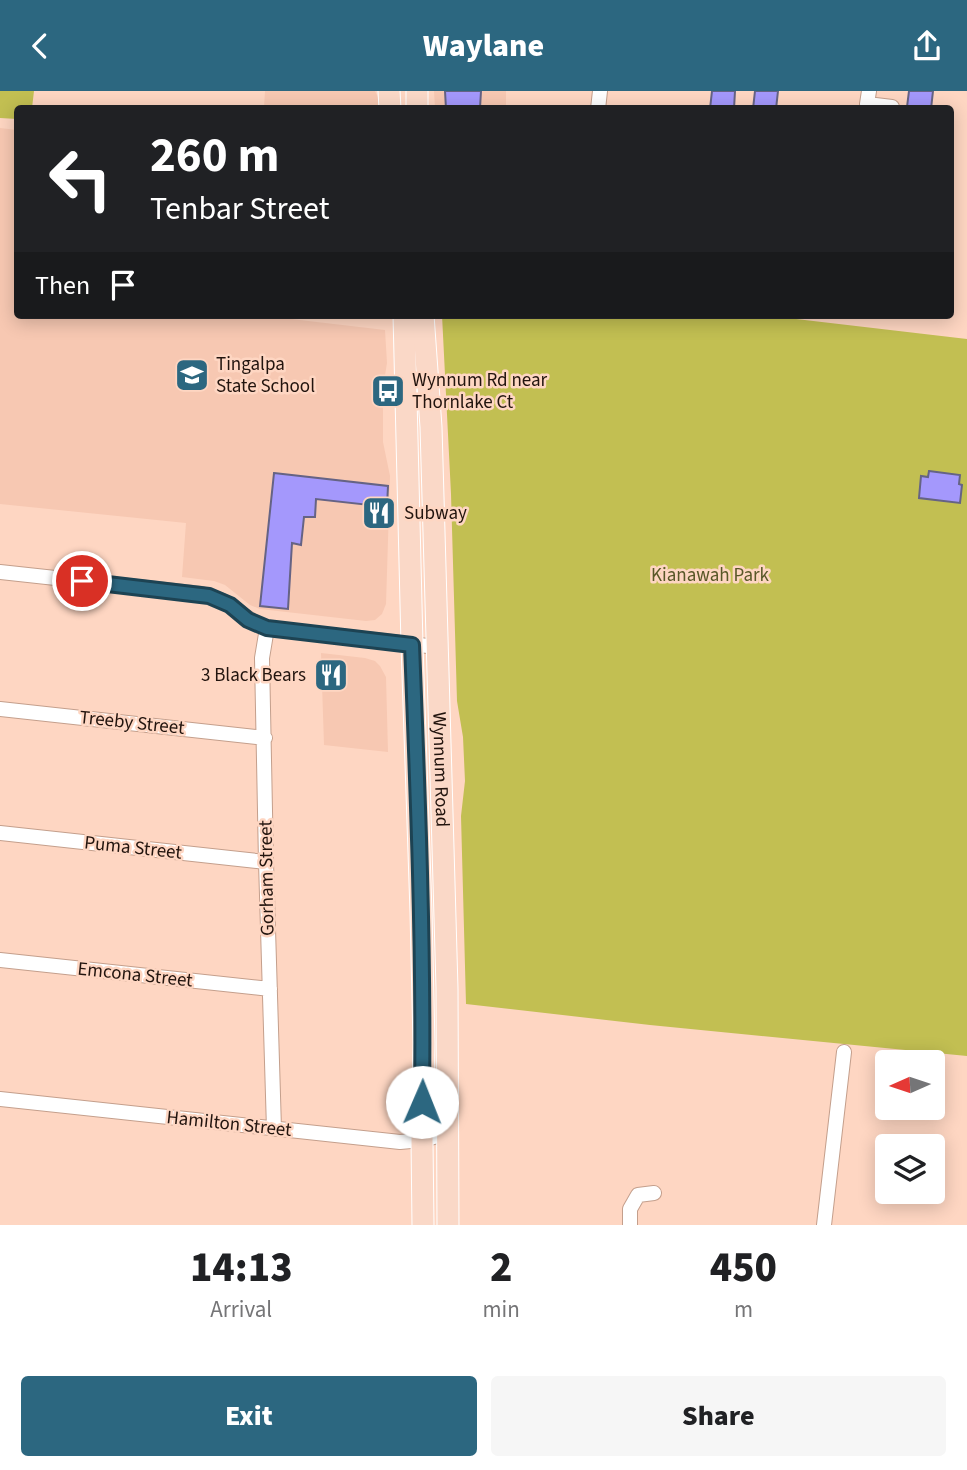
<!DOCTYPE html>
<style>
:root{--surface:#fff;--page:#f6f6f6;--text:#202124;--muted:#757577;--accent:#2c6780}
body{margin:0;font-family:"Source Sans 3",sans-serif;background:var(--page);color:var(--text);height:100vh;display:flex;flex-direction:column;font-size:26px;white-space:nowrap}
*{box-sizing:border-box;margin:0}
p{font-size:23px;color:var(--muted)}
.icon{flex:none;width:38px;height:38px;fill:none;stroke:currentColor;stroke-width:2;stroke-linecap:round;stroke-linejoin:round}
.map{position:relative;height:1134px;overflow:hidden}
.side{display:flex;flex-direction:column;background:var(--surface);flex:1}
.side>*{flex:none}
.hud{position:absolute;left:14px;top:14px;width:940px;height:214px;border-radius:7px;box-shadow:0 4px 18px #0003;background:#202124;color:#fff;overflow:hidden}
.needle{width:46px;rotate:267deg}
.buttons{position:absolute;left:875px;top:959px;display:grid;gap:14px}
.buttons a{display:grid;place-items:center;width:70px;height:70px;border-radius:7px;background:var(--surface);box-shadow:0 4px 18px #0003;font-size:35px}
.pin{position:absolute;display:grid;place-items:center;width:60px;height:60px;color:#fff;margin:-30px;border:4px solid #fff;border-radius:50%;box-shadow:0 2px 7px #0007}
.me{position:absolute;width:77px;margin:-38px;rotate:1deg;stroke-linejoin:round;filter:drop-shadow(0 0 5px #0008)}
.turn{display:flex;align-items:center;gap:24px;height:147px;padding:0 21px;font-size:32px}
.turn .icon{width:91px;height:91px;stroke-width:2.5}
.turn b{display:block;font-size:49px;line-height:60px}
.then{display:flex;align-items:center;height:66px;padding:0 21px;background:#0003;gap:14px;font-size:26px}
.eta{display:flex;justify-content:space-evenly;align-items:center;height:119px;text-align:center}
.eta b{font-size:42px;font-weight:800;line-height:49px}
.cta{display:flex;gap:14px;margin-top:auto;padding:14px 21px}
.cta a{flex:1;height:80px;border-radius:7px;background:var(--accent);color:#fff;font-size:28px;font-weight:800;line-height:80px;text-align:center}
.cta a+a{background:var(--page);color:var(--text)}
header{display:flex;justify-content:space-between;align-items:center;height:91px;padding:0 21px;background:var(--accent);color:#fff;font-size:32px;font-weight:800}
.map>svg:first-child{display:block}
.built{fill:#f7c8b2}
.green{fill:#c2bf52}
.building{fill:#a498fc;stroke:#656384;stroke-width:2}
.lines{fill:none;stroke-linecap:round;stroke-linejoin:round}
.street-casing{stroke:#c49f8c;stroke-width:16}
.primary-casing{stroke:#fff;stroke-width:23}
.street{stroke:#fff;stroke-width:14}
.primary{stroke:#fad8c7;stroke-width:21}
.route-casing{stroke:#1d4353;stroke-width:18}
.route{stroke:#2c6780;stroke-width:12}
.labels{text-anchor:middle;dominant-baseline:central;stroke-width:5;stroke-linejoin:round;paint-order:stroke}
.poi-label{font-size:19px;fill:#22140e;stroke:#fed6c2;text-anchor:start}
.park-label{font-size:19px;fill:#585727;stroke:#fed6c2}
.street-label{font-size:19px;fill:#22140e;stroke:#fed6c2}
</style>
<header><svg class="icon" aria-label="back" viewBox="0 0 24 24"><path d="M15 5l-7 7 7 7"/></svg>Waylane<svg class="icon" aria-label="share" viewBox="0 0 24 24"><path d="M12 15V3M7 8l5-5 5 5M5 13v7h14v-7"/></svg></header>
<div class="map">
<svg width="967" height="1134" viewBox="0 0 967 1134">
<rect width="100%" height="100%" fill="#fed6c2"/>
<path class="built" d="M265,0H375L379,8V17H264Z
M434,0H506V17H435Z
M0,37L17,39L18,224H257L385,239L387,272L383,297V351L390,385L386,513L382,523L375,529L366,530L260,518L250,514L225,494L214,490L182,486L186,432L0,413Z
M321,562L365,567L375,570L380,575L386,586L388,661L324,654Z"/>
<path class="green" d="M0,0H34L32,17L18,18L17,28L0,27Z
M442,224H761L967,248V965L650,934L466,913L461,725L465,690L463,646L457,610L451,403Z"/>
<path class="building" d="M445,0H481L480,17L446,18Z
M712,0H735L734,18H710Z
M755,0H778L776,18H753Z
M909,0H933L931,18L907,16Z
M929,380L960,384L959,393L962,394L960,412L919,407L921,385L928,386Z
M274,382L388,395L387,416L316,408L315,426H304L301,454L292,452L288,518L260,515Z"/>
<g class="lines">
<g class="street-casing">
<path id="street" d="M869,0L867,13L892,16
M598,18L600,0
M0,481L202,503C211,506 220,508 228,513C242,522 251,532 267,537L437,556
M267,537L262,567L266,771L274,1038
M0,618L265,647
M0,742L266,771
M0,869L270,898
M0,1008L400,1051L422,1049L434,1046L437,1038L447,1025
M630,1134V1118L638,1104L654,1102
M824,1134L844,961"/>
</g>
<g class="primary-casing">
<g id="primary">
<path d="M389,0L390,18"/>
<path d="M417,0V18"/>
<path d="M404,224L412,554L421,821L424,953L422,1049L423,1134"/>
<path id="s1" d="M423,224L431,336L447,897L448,1134"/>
</g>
</g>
<use href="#street" class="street"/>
<use href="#primary" class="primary"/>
</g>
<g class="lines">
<g class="route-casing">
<path id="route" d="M82,490L209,505L230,514L248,529L267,537L412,554C418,706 424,858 422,1011"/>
</g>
<use href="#route" class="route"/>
</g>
<defs>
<g id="school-square" transform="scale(1.75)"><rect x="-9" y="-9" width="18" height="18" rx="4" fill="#2c6780" stroke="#fed6c2"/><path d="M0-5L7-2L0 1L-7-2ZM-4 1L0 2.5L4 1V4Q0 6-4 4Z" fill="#fff"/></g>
<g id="bus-square" transform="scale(1.75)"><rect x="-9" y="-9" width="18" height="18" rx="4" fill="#2c6780" stroke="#fed6c2"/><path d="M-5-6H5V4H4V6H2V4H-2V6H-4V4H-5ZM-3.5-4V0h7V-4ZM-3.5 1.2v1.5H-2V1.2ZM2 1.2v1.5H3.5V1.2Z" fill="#fff"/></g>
<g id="restaurant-square" transform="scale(1.75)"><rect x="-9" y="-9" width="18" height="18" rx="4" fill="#2c6780" stroke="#fed6c2"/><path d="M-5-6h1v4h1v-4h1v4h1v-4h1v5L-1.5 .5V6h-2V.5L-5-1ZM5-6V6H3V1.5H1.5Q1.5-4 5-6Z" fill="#fff"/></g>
</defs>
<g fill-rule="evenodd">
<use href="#school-square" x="192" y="284"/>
<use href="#bus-square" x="388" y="300"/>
<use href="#restaurant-square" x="379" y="422"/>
<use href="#restaurant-square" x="331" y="584"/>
</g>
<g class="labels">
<g class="poi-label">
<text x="216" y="273">Tingalpa<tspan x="216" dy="22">State School</tspan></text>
<text x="412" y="289">Wynnum Rd near<tspan x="412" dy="22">Thornlake Ct</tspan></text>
<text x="404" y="422">Subway</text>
<text x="306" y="584" text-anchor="end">3 Black Bears</text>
</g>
<g class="park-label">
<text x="710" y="484">Kianawah Park</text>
</g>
<g class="street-label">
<text transform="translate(132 632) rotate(6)">Treeby Street</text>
<text stroke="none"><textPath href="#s1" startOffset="455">Wynnum Road</textPath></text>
<text transform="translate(133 757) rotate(6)">Puma Street</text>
<text transform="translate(267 787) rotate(-91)">Gorham Street</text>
<text transform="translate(135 884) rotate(6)">Emcona Street</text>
<text transform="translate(229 1033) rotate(6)">Hamilton Street</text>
</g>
</g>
</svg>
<div class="buttons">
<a><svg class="needle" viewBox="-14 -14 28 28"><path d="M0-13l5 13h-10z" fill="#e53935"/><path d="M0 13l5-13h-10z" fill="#757577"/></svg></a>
<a><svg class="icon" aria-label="layers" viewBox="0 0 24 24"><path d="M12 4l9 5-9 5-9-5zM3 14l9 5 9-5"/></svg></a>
</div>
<div class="pin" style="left:82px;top:490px;background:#d93025"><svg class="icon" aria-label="arrive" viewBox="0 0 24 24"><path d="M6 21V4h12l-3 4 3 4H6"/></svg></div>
<svg class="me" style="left:422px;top:1011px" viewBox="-20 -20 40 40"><circle r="19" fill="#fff"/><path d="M0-13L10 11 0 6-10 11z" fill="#2c6780"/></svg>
<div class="hud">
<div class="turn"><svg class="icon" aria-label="left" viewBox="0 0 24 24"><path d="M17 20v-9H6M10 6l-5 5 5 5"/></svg><div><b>260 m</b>Tenbar Street</div></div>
<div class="then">Then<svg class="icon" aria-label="arrive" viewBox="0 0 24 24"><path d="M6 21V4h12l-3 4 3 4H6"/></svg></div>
</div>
</div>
<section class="side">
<div class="eta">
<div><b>14:13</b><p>Arrival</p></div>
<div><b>2</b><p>min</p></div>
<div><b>450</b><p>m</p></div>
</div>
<div class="cta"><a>Exit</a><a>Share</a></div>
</section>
